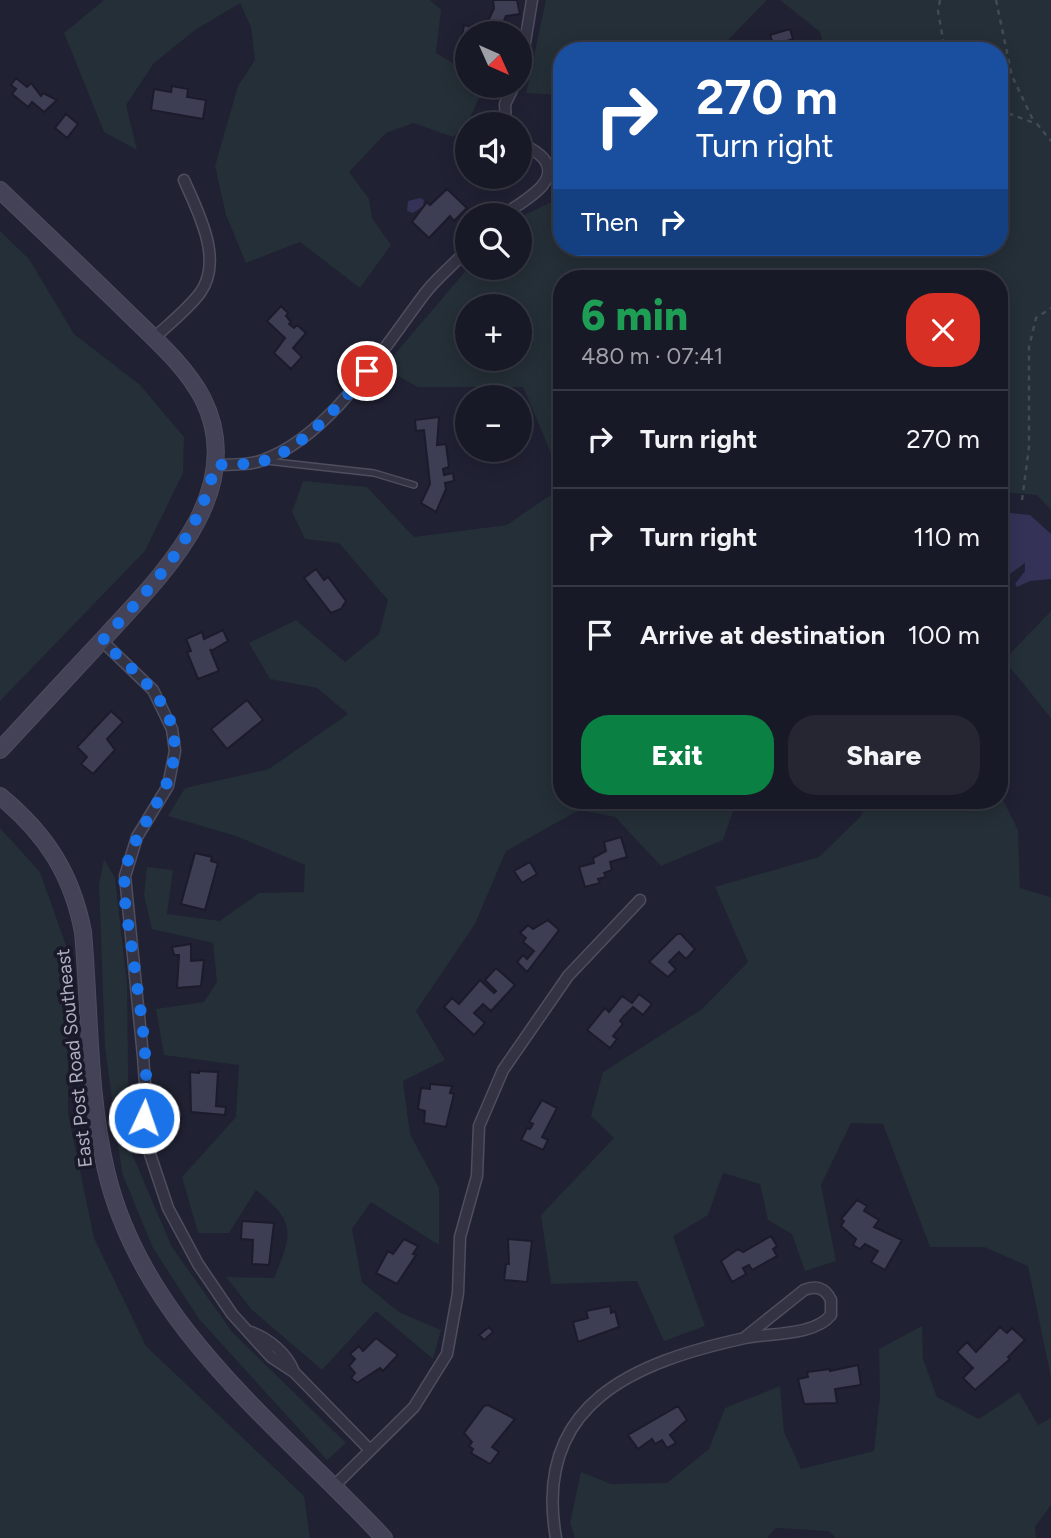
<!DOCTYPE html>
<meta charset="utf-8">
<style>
:root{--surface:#181926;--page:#252632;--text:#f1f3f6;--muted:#9fa0a7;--line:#363843;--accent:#0b8043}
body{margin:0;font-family:Figtree,sans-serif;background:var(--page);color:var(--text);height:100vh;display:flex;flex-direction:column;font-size:26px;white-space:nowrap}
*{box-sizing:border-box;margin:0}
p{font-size:23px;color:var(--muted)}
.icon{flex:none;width:38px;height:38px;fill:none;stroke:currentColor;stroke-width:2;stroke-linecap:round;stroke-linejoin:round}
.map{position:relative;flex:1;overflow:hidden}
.side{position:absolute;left:553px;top:270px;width:455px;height:539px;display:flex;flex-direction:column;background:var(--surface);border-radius:28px;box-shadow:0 4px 18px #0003,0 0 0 2px var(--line)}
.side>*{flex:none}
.guide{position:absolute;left:553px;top:42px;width:455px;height:214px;border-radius:28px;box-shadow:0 4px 18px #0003,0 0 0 2px var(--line);background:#1a4fa0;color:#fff;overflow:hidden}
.needle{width:46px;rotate:135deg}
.controls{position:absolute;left:455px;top:21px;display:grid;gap:14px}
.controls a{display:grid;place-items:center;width:77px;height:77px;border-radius:50%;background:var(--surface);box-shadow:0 4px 18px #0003,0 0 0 2px var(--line);font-size:35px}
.pin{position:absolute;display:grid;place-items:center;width:60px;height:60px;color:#fff;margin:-30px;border:4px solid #fff;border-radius:50%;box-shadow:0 2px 7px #0007}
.me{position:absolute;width:77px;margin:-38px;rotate:3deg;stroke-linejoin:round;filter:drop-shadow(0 0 5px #0008)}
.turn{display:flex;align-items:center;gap:24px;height:147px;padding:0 28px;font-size:32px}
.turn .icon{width:91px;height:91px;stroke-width:2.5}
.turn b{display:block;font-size:49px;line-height:60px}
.then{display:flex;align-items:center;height:66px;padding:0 28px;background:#0003;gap:14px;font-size:26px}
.round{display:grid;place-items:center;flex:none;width:74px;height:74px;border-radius:28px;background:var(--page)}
.overview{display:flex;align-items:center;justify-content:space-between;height:119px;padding:0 28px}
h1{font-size:42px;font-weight:800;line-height:52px;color:#1e9e55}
.button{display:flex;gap:14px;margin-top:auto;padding:14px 28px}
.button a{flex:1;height:80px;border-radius:28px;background:var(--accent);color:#fff;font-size:28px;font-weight:800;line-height:80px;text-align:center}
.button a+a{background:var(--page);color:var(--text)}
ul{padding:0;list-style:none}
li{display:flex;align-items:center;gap:21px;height:98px;padding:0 28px;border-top:2px solid var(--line)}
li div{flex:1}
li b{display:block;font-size:26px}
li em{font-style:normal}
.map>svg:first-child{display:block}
.green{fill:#252f37;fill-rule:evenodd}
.water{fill:#343357}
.building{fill:#3d3d54;stroke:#1b1b2b;stroke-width:2}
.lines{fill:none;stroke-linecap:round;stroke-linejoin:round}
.lane-casing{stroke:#4e4e5f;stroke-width:8}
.street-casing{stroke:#4e4e5f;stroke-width:13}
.secondary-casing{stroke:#4e4e5f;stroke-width:18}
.path{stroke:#424a54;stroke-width:2.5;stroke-dasharray:5 5;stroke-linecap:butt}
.lane{stroke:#343344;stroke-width:5}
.street{stroke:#343344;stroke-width:10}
.secondary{stroke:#434257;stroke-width:16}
.route{stroke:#1a73e8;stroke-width:12;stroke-dasharray:0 21.6}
.labels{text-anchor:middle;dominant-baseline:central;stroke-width:7;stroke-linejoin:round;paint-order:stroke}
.street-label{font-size:19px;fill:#aeadc1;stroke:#191929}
</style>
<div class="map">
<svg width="1051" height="1538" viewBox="0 0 1051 1538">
<rect width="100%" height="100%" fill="#202133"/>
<path class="green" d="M104,0H430L441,10L436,53C448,60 467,70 467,86H472L480,96L467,124L453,137L414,123L386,133L349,172L369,199L372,218L391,245L360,288L300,242L246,263L226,215L215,166L238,86L255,60L251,27L240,3L195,30L154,63L126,105L137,150L104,132L64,33Z
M546,0H767L729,39L728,51H640L613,42L606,51H562V95L526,93Z
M780,0H1051V510L1037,495L999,492V278H562V479L523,387H418L383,368L468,268H520V217L562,197V247H999V51H825L820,32ZM467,306H520V359H467Z
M0,231L29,259L74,334L140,385L184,437L183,473L145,551L0,701Z
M303,481L367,487L414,537L507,525L562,487V800H737L723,840L661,866L615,817L579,810L506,851L475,924L416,1011L445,1060L403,1081L410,1134L439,1188V1245L371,1202L352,1229L362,1282L399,1312L441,1330L433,1359L376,1311L322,1370L252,1310L226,1277L274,1278C293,1233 296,1222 256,1190L229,1233H198L182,1177L236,1117L239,1065L164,1055L156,1009L204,1002L217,982L213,943L152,929L144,895L147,867L173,870L167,914L220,921L259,893L304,892L305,865L236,836L168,816L185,788L269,769L348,714L317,688L270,679L249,643L296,620L345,662L379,634L388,600L339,543L305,539L292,512Z
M1051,611V718L1004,660Z
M999,792L1018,830L1020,888L1051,897V1378L1028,1266L984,1247H930L883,1124L851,1123L821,1185L836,1261L805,1271L792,1234L768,1220L760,1184L723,1173L708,1215L673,1236L705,1326L664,1341L637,1281L551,1284L541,1215L614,1138L591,1116L603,1072L702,1009L748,962L715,887L819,857L860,817L869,800H999Z
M0,828L40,872L68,951V1113L94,1238L146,1346L304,1496L310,1538H0Z
M104,859L115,878L127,984L129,1147L172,1247L233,1333L346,1443L327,1460L199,1319L153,1248L122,1173L105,1047L99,884Z
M922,1326L923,1359L937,1397L979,1419L1019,1392L1038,1425L1051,1418V1505L1035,1527L1036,1538H836L829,1531L776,1528L767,1538H575L570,1523L581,1472L611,1484L667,1483L709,1449L725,1408L780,1386L784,1432L801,1469L874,1451L880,1396L879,1349Z"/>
<path class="water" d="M420,198L424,200L423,206L413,213L407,211L408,201Z
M1010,513L1030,515L1051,534V579L1030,581L1017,587L1015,584L1025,571V563L999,582V516Z"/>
<path class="building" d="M493,0H517L520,14L506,16L500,30L492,33H467V54L459,51L464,25L471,27L489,19L494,8Z
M790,29L793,39L787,41L790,51H763L761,45L772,41L770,35Z
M16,78L27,87L31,83L41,96L43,93L57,100L44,112L32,102L28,107L12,94L16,89L11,85Z
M172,86L188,89L187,97L206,100L203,119L151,110L154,89L171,92Z
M66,114L78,124L67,138L55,128Z
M447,189L467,208L454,221L450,216L429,238L412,222L427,202L430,205Z
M281,306L288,313L286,316L291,322L289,324L294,328L297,325L306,333L293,348L302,357L291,369L274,353L285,338L267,321Z
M439,417L437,445L446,444L449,467L443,469L444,475L453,473L454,481L445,483L446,489L436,512L421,503L430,484L424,430L416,431L415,420Z
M316,569L324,580L328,577L346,601L341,609L331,613L304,578Z
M223,630L228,641L211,651L210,649L219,671L198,679L187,652L191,651L186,639L202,632L204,639Z
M247,700L263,720L227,749L211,729Z
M111,711L123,722L107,739L115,750L93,774L81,764L87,757L77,747Z
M823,800H842V803L825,805Z
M621,837L627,857L610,862L612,870L604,873L606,877L598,879L600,883L585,887L579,867L594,863L593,858L606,851L604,842Z
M195,853L212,857L211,861L218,863L205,910L181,904Z
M530,862L537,874L522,883L514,871Z
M548,920L559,930L527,972L517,962L523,955L527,959L534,951L523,942L526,938L520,933L528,925L533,929Z
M677,934H681L695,949L686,959L679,952L669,962L676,969L668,977L649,962Z
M191,944V961L204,960L201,986L177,988L179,955H174L172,947Z
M496,968L515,985L491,1011L483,1004L474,1013L485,1023L474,1035L444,1007L452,998L459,1004L480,980L494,993L496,991L485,980Z
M639,994L652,1004L643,1015L633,1007L624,1016L620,1021L623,1024L613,1036L617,1039L610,1048L587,1030L605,1008L609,1012L622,996L632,1003Z
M199,1071L218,1072L216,1106L226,1107L225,1115L191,1112L190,1072L199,1073Z
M430,1084L452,1086L450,1093L454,1094L446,1127L424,1123L425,1111L418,1109L421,1088L430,1089Z
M542,1100L557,1108L542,1137L548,1140L543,1150L521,1140L527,1128L530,1129L533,1124L529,1122Z
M857,1200L867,1206L864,1211L879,1220L874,1227L902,1240L885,1270L871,1262L878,1251L865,1244L860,1249L853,1245L856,1239L841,1226L844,1221L841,1219Z
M242,1221L274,1223L269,1265L252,1264L253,1240L241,1239Z
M771,1236L777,1246L773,1249L777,1256L752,1270L749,1265L743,1268L746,1274L732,1282L721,1261L738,1249L743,1252Z
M404,1239L418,1246L413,1254L416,1255L397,1284L376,1273L388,1251L393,1254Z
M508,1239L532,1241L527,1282L504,1280L506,1264H509Z
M610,1306L611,1313L615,1311L619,1327L578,1342L573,1322L588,1318L586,1311Z
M489,1327L493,1332L484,1340L479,1335Z
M1000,1327L1007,1333L1012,1328L1025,1340L1008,1357L1010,1359L975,1390L963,1378L973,1368L957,1352L967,1342L976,1352Z
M376,1338L398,1355L383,1371L380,1368L357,1383L351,1378L355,1373L349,1366L355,1359L350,1354L359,1346L363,1351Z
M858,1365L861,1385L835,1389L837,1403L804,1404L798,1379L808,1377L807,1372L830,1369V1371Z
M488,1405L515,1419L492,1447L499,1452L490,1464L471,1453L473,1449L469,1446L472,1442L464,1433L484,1406Z
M678,1406L687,1420L670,1435L676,1443L667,1448L662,1440L655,1444L652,1439L638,1449L628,1435Z"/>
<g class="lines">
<g class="lane-casing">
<path id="lane" d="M266,461L374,473L414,485"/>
</g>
<g class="street-casing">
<path id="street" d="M520,73L532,0
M506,124L505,104L514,86
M504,215C518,203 564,183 543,158C537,151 527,147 520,142
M154,338C169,324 188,309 200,293C224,260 198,212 184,180
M215,465C230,464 249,466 263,460C332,435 383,348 426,292C438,277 454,264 467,250
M102,641L153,690L172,729L175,751L168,786L137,837L125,876L143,1056L146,1098L143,1133L168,1208L198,1264L232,1314L271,1357L294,1372L370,1450
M251,1332C269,1339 287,1353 294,1372
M334,1486L414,1407L447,1354L458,1293L460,1237L477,1176L479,1126L503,1070L568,976L640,900
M556,1538C532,1403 635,1362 745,1338C770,1333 814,1336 831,1315V1300C825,1288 816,1285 804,1290L744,1338"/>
</g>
<g class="secondary-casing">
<path id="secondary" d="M0,190C41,229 82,268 123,308C150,335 185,364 203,399C249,491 162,575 105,637C70,675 35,712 0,750
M0,796C46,834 72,874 83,932C90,1011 88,1094 106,1170C142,1326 280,1426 384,1538"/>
</g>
<path class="path" d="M940,0L938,11L945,51
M996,0L1012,76L1034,122
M999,110L1037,124L1051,141
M1022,500L1029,447V347L1036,318L1051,308"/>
<use href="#lane" class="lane"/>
<use href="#street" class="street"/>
<use href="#secondary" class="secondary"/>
</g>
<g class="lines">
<path class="route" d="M144,1118C151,1063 139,1003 132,949C129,925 122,898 125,874C133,822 184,788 173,731C165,693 129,667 102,641C153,584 197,542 215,465C229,464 245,465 259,462C298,454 344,401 367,371"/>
</g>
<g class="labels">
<g class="street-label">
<text transform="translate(74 1058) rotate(-96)">East Post Road Southeast</text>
</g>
</g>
</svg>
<div class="controls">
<a><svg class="needle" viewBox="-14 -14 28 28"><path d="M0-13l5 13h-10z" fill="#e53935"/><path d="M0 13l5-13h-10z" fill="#9fa0a7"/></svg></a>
<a><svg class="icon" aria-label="sound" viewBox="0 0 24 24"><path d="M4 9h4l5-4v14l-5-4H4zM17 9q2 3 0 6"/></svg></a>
<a><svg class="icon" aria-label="search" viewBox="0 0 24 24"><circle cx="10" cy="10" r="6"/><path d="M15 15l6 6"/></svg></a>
<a>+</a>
<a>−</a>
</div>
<div class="pin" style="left:367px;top:371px;background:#d93025"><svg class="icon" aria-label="arrive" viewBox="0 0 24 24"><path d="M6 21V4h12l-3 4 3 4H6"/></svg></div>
<svg class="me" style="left:144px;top:1118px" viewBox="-20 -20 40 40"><circle r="17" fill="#1a73e8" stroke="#fff" stroke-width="3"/><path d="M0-11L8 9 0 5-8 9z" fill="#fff"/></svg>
<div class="guide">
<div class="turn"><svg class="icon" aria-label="right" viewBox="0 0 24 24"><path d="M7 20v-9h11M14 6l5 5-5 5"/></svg><div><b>270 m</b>Turn right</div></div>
<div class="then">Then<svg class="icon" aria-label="right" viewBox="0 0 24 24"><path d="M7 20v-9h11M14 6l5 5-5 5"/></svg></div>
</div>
<section class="side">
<div class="overview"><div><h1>6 min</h1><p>480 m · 07:41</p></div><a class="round" style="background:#d93025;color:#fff"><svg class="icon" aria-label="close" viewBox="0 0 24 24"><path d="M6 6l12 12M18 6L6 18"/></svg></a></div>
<ul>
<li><svg class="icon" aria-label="right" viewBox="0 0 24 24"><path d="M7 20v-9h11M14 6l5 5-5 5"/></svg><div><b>Turn right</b></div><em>270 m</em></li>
<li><svg class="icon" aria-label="right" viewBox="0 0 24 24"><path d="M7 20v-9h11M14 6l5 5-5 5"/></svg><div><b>Turn right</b></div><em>110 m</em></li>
<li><svg class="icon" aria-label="arrive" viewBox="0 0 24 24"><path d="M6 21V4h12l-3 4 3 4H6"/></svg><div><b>Arrive at destination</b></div><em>100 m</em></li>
</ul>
<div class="button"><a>Exit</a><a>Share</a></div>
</section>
</div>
